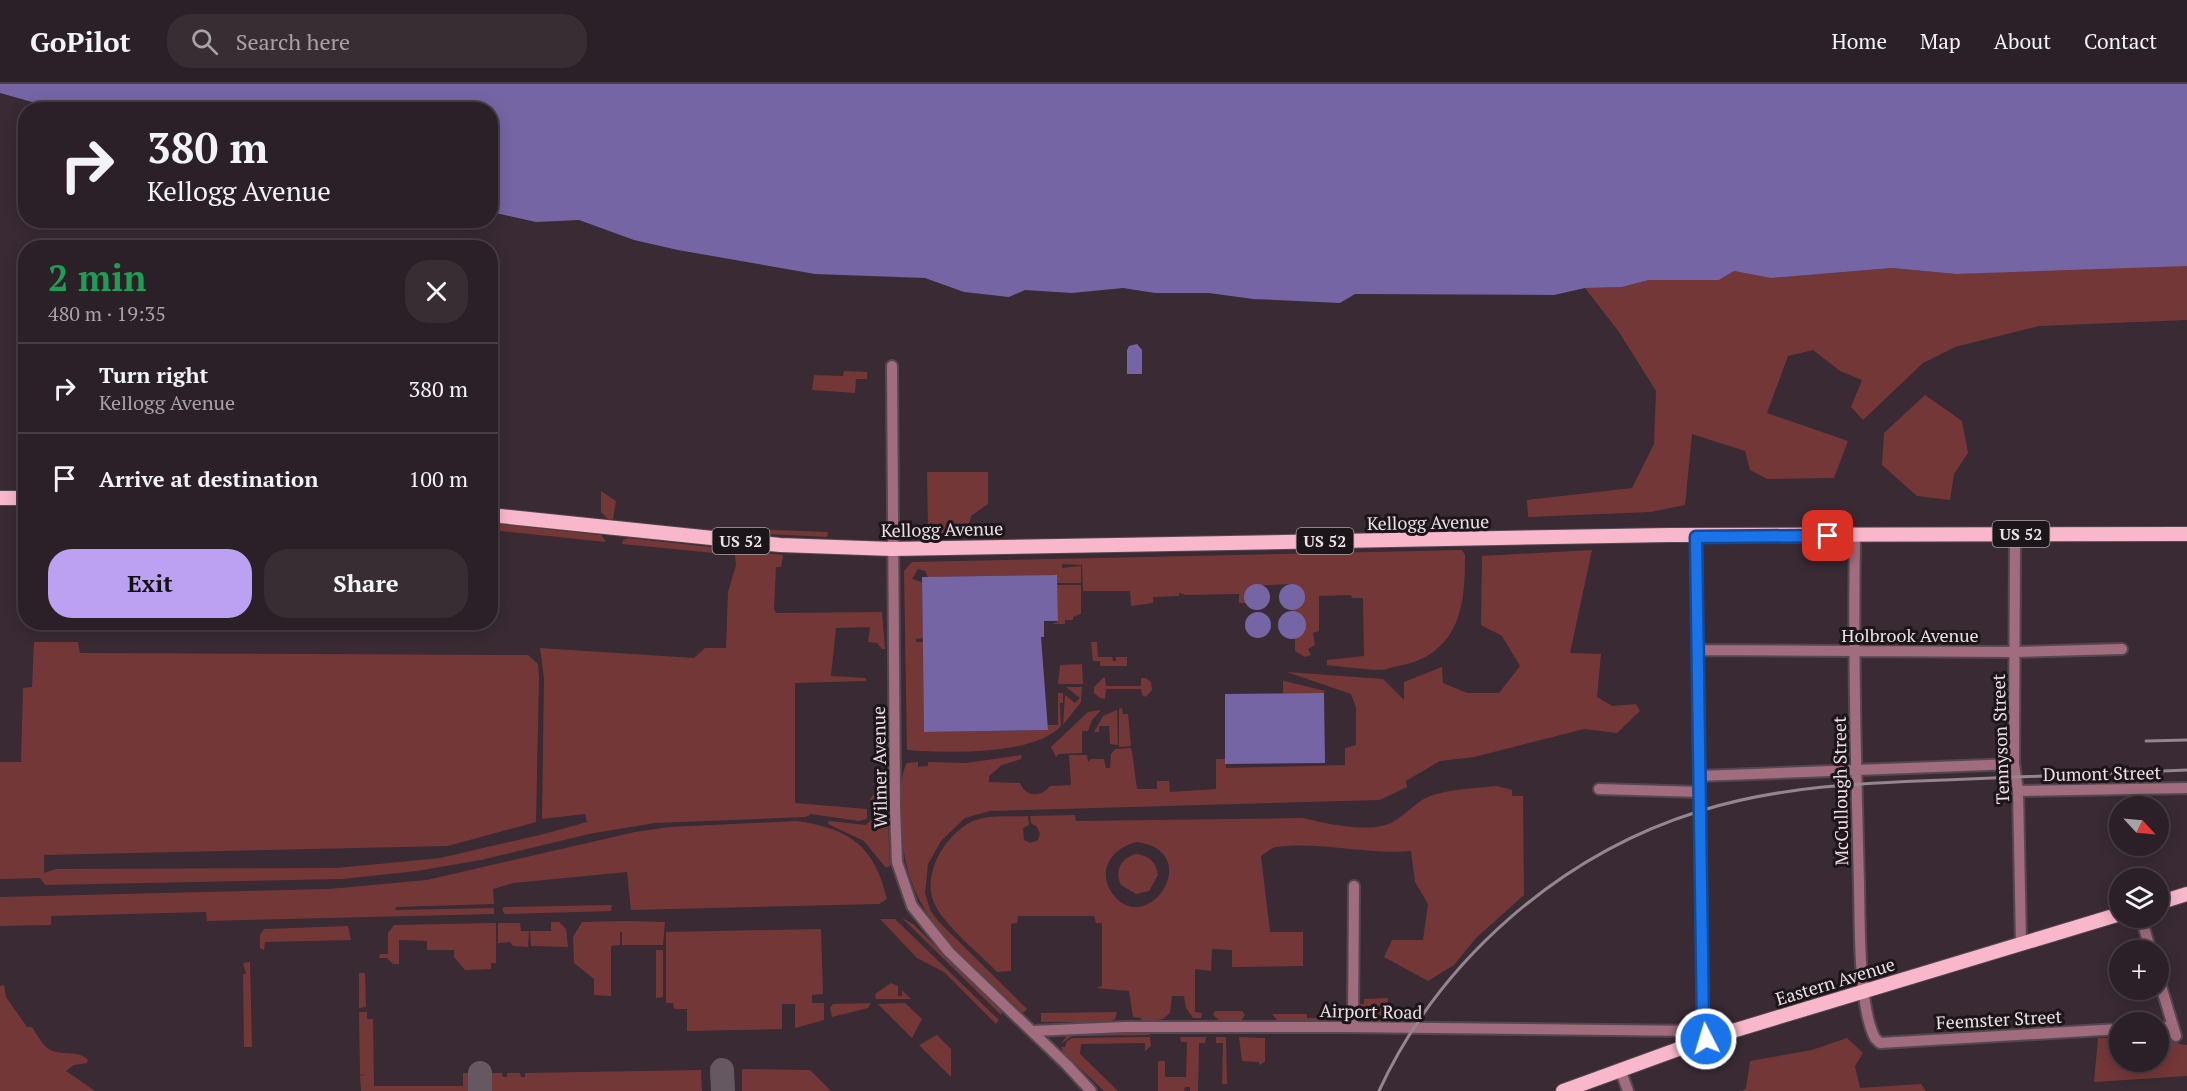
<!DOCTYPE html>
<meta charset="utf-8">
<style>
:root{--surface:#2b2027;--page:#372d33;--text:#f1f3f6;--muted:#a6a3a7;--line:#473e44;--accent:#bca0f2}
body{margin:0;font-family:"PT Serif",serif;background:var(--page);color:var(--text);height:100vh;display:flex;flex-direction:column;font-size:22px;white-space:nowrap}
*{box-sizing:border-box;margin:0}
p{font-size:20px;color:var(--muted)}
.icon{flex:none;width:33px;height:33px;fill:none;stroke:currentColor;stroke-width:2;stroke-linecap:round;stroke-linejoin:round}
.map{position:relative;flex:1;overflow:hidden}
.panel{position:absolute;left:18px;top:156px;width:480px;height:390px;display:flex;flex-direction:column;background:var(--surface);border-radius:24px;box-shadow:0 3px 15px #0003,0 0 0 2px var(--line)}
.panel>*{flex:none}
.banner{position:absolute;left:18px;top:18px;width:480px;height:126px;border-radius:24px;box-shadow:0 3px 15px #0003,0 0 0 2px var(--line);background:#2b2027;color:var(--text);overflow:hidden}
.needle{width:39px;rotate:116deg}
.tools{position:absolute;left:2109px;top:712px;display:grid;gap:12px}
.tools a{display:grid;place-items:center;width:60px;height:60px;border-radius:50%;background:var(--surface);box-shadow:0 3px 15px #0003,0 0 0 2px var(--line);font-size:30px}
.pin{position:absolute;display:grid;place-items:center;width:51px;height:51px;color:#fff;margin:-26px;border-radius:12px;box-shadow:0 3px 9px #0006}
.me{position:absolute;width:66px;margin:-33px;rotate:355deg;stroke-linejoin:round;filter:drop-shadow(0 0 4px #0008)}
.turn{display:flex;align-items:center;gap:21px;height:126px;padding:0 30px;font-size:27px}
.turn .icon{width:78px;height:78px;stroke-width:2.5}
.turn b{display:block;font-size:42px;line-height:51px}
.round{display:grid;place-items:center;flex:none;width:63px;height:63px;border-radius:24px;background:var(--page)}
.overview{display:flex;align-items:center;justify-content:space-between;height:102px;padding:0 30px}
h1{font-size:36px;font-weight:800;line-height:45px;color:#1e9e55}
.action{display:flex;gap:12px;margin-top:auto;padding:12px 30px}
.action a{flex:1;height:69px;border-radius:24px;background:var(--accent);color:#111;font-size:24px;font-weight:800;line-height:69px;text-align:center}
.action a+a{background:var(--page);color:var(--text)}
ul{padding:0;list-style:none}
li{display:flex;align-items:center;gap:18px;height:90px;padding:0 30px;border-top:2px solid var(--line)}
li div{flex:1}
li b{display:block;font-size:22px}
li em{font-style:normal}
header{display:flex;align-items:center;gap:36px;box-sizing:border-box;height:84px;padding:0 30px;background:var(--surface);border-bottom:2px solid var(--line)}
header strong{font-size:28px}
nav{display:flex;gap:33px;margin-inline-start:auto;font-size:21px}
.search{width:420px;height:54px;background:var(--page);display:flex;align-items:center;gap:15px;box-sizing:border-box;padding:0 21px;border-radius:24px;color:var(--muted);font-size:22px}
.map>svg:first-child{display:block}
.green{fill:#743738;fill-rule:evenodd}
.water{fill:#7665a4}
.lines{fill:none;stroke-linecap:round;stroke-linejoin:round}
.taxiway{stroke:#665861;stroke-width:24}
.minor-casing{stroke:#554750;stroke-width:14}
.major-casing{stroke:#554750;stroke-width:16}
.minor{stroke:#a16c7d;stroke-width:10}
.major{stroke:#f9b7cb;stroke-width:14}
.rail{stroke:#93868e;stroke-width:3}
.route-casing{stroke:#114b97;stroke-width:15}
.route{stroke:#1a73e8;stroke-width:10}
.labels{text-anchor:middle;dominant-baseline:central;stroke-width:6;stroke-linejoin:round;paint-order:stroke}
.shield{fill:#1c1519;stroke:#aca3a8;stroke-width:1.5}
.shield-label{font-size:16px;font-weight:bold;fill:#eae0e6}
.street-label{font-size:18px;fill:#eae0e6;stroke:#1c1519}
</style>
<header>
<strong>GoPilot</strong>
<div class="search"><svg class="icon" aria-label="search" viewBox="0 0 24 24"><circle cx="10" cy="10" r="6"/><path d="M15 15l6 6"/></svg>Search here</div>
<nav><a>Home</a><a>Map</a><a>About</a><a>Contact</a></nav>
</header>
<div class="map">
<svg width="2187" height="1007" viewBox="0 0 2187 1007">
<rect width="100%" height="100%" fill="#392a34"/>
<path class="green" d="M2163,181L2187,182V236L2039,242L1955,263L1923,279L1863,336L1851,323L1862,296L1840,287L1813,266L1788,272L1767,329L1848,357L1834,394L1767,395L1750,386L1745,367L1692,350L1685,421L1651,428L1528,433L1527,416L1632,404L1654,360L1656,307L1619,248L1585,204L1622,203L1649,196H1719L1734,187L1771,194L1892,184L1956,190Z
M844,287L867,288V295H856L855,309L812,306L814,291L843,292Z
M1925,311L1962,337L1968,369L1954,390L1950,416L1917,412L1882,381L1884,349Z
M927,388H988V420L971,432L969,440L957,441V449L907,450V445H928Z
M601,407L616,417L613,435H608L601,428Z
M491,439L601,451L605,456V458L491,446Z
M748,445L827,448L828,450L827,453L748,449Z
M629,454L783,471L781,483H776L774,525L776,529L882,528L885,565H882L877,559L868,558L870,543L836,544L831,592L866,594V597L795,599V719L867,725V735L859,737L811,730L806,733L655,739L589,750L481,776L417,787L342,795L45,801L40,794L0,795V678H21L23,604L32,603L34,558H78L80,569L528,571L538,580L539,593L536,738L448,762L44,771V789L56,785L336,784L389,779L440,774L544,750L587,738L585,730L542,735L544,594L540,564L694,574L705,564H726L728,508L736,481L735,471L622,460L623,456Z
M1462,466L1465,471C1465,512 1463,557 1419,576C1408,581 1395,582 1387,585C1379,588 1338,582 1327,581V576L1364,572L1363,514H1352L1351,511L1319,512V547L1313,549L1315,561L1308,565L1311,571L1305,573L1295,567V554H1298L1292,526L1297,525L1290,500L1250,502L1246,519H1239V510L1186,511L1179,509V512L1153,513V519L1131,522L1130,507H1083L1082,481L1062,480V484L1081,482V499H1057V491L928,493L925,487L918,485L912,495L922,498L923,554L916,555V558H923L924,648L1047,646L1048,641H1058V609H1063V619H1060L1061,642C1033,672 946,669 907,666L904,487L912,478Z
M1592,466L1570,569L1601,570L1597,613L1612,622L1636,620L1640,627L1617,649L1584,645L1474,673L1440,677L1406,697L1407,703L1380,716L990,727L965,734L941,757L928,780L925,809L930,826L939,838L1027,925L1023,929C956,863 900,831 901,728C901,715 900,690 907,679L918,678V683L928,682V678L966,679L1022,671L1021,675L1002,681L989,692V698L1020,699C1026,713 1040,714 1050,702L1071,701L1069,671H1087L1088,678L1091,675H1104L1106,684H1110L1111,670L1115,665L1130,664L1132,667L1137,705H1157V697H1169L1170,708L1216,705V675H1225L1226,684L1345,681V664L1356,661V624L1351,610L1287,588L1383,595L1404,616V598L1442,583L1443,599L1467,609H1499L1520,582L1502,552L1481,541L1482,472Z
M1057,501H1081V530L1073,533V536H1065V540H1052L1058,538Z
M1091,558H1097L1098,573H1112L1113,577H1116V573H1127V582H1100V577H1093Z
M1082,580L1083,600H1058L1060,581Z
M1103,594H1105L1106,602H1141V594H1146L1151,598L1152,606L1146,613L1142,611L1141,605H1106L1105,615L1100,614L1094,609V603Z
M1276,595L1325,607L1324,609H1283V597Z
M1066,603H1082L1081,618L1063,641L1065,611L1075,619L1080,614Z
M1122,624L1123,630H1128L1131,662L1119,663V625Z
M1101,626L1092,636L1088,647H1082V669L1059,670L1056,673L1051,663L1088,628Z
M1117,626L1118,661L1110,660L1109,642H1099V648H1094L1103,632Z
M1497,702L1512,706V712H1523L1524,811L1476,854L1454,881L1428,897L1384,873L1392,856H1423L1428,820L1415,798L1411,767C1366,771 1321,757 1277,763C1272,763 1266,769 1261,772L1270,848H1303V882L1232,883V866L1212,865L1211,887L1195,885V928L1202,929L1201,934H1193L1186,924L1184,912H1172L1170,929L1163,935L1142,938L1141,934L1133,933L1129,907L1096,904L1102,902V839H1096L1094,832H1018L1017,839L1011,840V887L997,888C979,869 946,843 935,821C920,791 946,749 973,737C989,730 1011,733 1028,732L1029,741L1023,744L1024,756L1030,759L1038,756L1040,750L1037,743L1031,739L1030,732L1075,731L1076,737L1304,734C1325,740 1370,749 1391,739C1406,731 1417,716 1433,711C1454,705 1475,704 1497,702ZM1137,758C1207,768 1146,857 1112,809C1096,786 1113,763 1137,758Z
M873,711L887,713L890,782L886,784L864,757L828,740L829,737L866,741L873,734L870,715Z
M797,737C851,745 874,762 887,815L879,820L631,826L627,788L513,799L493,805L494,820L396,823L395,826L494,824V830L207,837L206,828L51,832V841L0,842V813L329,805L427,796L635,748L669,743Z
M1136,770C1149,771 1156,778 1158,791L1149,807L1136,810L1121,801C1114,786 1121,774 1136,770Z
M612,821L611,827L505,830L502,826L504,823Z
M902,834L913,840L1002,928L1001,931Z
M880,835H895L999,936L996,940L944,888L917,874Z
M626,837L665,838L663,861H622V848H620V861L611,862V912L594,911V895L574,879L573,853L582,838Z
M551,838H559L566,845L568,863L531,862L530,847H551Z
M496,839V879H491V885L465,886L454,873V866H427V857L399,856V880H393L387,874H379L380,870H388V849L394,841Z
M498,839H520L521,847H529L528,863L513,862L510,858L498,859Z
M348,842L351,856L265,858L264,866L260,864V851L264,845Z
M821,845L823,910L812,911V919H824V936L795,944V920H782V945L687,947V925H674L673,919H666V848Z
M656,866H663V913L656,914Z
M250,878L252,963H244L243,890H246L243,879Z
M359,889H365L366,923L359,924Z
M891,899L898,902V912H902V906L911,915H876L875,910Z
M4,901L6,913L27,943H32C36,949 41,958 46,963C59,974 76,964 88,976L87,979L74,981L66,987L95,1007H0V902Z
M1388,914L1386,938H1369L1362,934L1360,920H1364V915Z
M871,919L868,924L832,933L830,924L833,920Z
M905,919L922,935L912,954L878,920Z
M1215,927H1242L1245,931L1241,937H1220L1213,931Z
M367,928V935H373L374,1002H463V989H470V1007H361L360,992L366,990L360,991L359,928Z
M1117,928L1115,935L1108,938H1041V929Z
M1272,930H1307V934H1323L1322,937L1277,936Z
M1148,947L1150,951L1072,952L1061,960L1068,950Z
M937,951L951,965V993L919,961Z
M2159,952C2170,951 2175,961 2187,961V992L2094,998L2098,954H2119L2120,978H2158Z
M1150,953L1151,962L1145,967V959L1081,960L1080,970L1118,1007H1104L1064,969L1061,963H1065L1067,957L1072,954Z
M1180,953H1206L1205,959H1199L1198,1007H1190V1003H1185L1184,1007H1158V977H1165V993H1186L1187,958H1181Z
M1216,953H1226L1227,1000H1222L1223,959H1216Z
M1239,953L1265,954V978L1259,981V978L1242,977Z
M1847,954L1863,969L1855,982L1860,1004L1921,1000L1926,1007H1742L1746,1004L1750,977L1812,966Z
M742,985L810,986L831,1007H742Z
M701,986L702,1007H490L489,989H502L503,993H507V989H520L521,993H525V989Z"/>
<path class="water" d="M0,0H2187V182L1956,190L1892,184L1771,194L1734,187L1719,196H1649L1622,203L1585,204L1554,211L1355,210L1340,219L1253,215L1209,209H1155L1123,204L1072,209L1025,206L1009,213L964,208L925,194L815,190L678,166L634,156L579,136L536,138L491,128L490,26L57,25L0,9Z
M1137,260L1142,266V290H1127V266L1129,262Z
M1057,491L1058,537H1044V553H1041L1048,646L924,648L922,493Z
M1279 513a13 13 0 1 1 26 0a13 13 0 1 1-26 0Z
M1244 513a13 13 0 1 1 26 0a13 13 0 1 1-26 0Z
M1278 541a14 14 0 1 1 28 0a14 14 0 1 1-28 0Z
M1245 541a13 13 0 1 1 26 0a13 13 0 1 1-26 0Z
M1324,609L1325,679L1225,680V610Z"/>
<g class="lines">
<path class="taxiway" d="M722,986L723,1007
M480,989V1007"/>
<g class="minor-casing">
<path id="minor" d="M892,282L895,724L897,778L912,822L949,868L1067,981L1091,1007
M2015,450L2014,680L2018,707L2021,860
M1855,452C1853,568 1856,684 1859,800C1860,837 1858,922 1875,954L1880,959L2120,945
M1696,453L1703,942L1706,955
M1698,566L2015,568L2122,565
M1699,692L2014,680
M1599,705L1700,708
M2018,707L2187,704
M2141,834L2151,867
M2158,892L2176,952
M1353,943L1354,802
M2158,944L2167,943L2176,952
M1033,947L1124,943H1341L1695,947L1706,955
M1620,985L1628,1007"/>
</g>
<g class="major-casing">
<path id="major" d="M0,414H26
M490,431L780,461L892,465L1669,451L2187,450
M2158,819L2187,810
M1563,1007L1706,955L2120,830"/>
</g>
<use href="#minor" class="minor"/>
<use href="#major" class="major"/>
<path class="rail" d="M2146,657L2187,656
M1379,1007C1440,875 1561,770 1700,727C1779,702 1863,699 1945,696C2025,692 2106,689 2187,686"/>
</g>
<g class="lines">
<g class="route-casing">
<path id="route" d="M1706,955L1703,942L1696,453L1828,452"/>
</g>
<use href="#route" class="route"/>
</g>
<g class="labels">
<g class="shield">
<rect x="1992.5" y="437" width="57" height="26" rx="4.5"/>
<rect x="712.5" y="444" width="57" height="26" rx="4.5"/>
<rect x="1296.5" y="444" width="57" height="26" rx="4.5"/>
</g>
<g class="shield-label">
<text x="2021" y="450">US 52</text>
<text x="741" y="457">US 52</text>
<text x="1325" y="457">US 52</text>
</g>
<g class="street-label">
<text transform="translate(1428 438) rotate(-1)">Kellogg Avenue</text>
<text transform="translate(942 445) rotate(-1)">Kellogg Avenue</text>
<text x="1910" y="551">Holbrook Avenue</text>
<text transform="translate(2000 655) rotate(-92)">Tennyson Street</text>
<text transform="translate(879 683) rotate(-91)">Wilmer Avenue</text>
<text transform="translate(2102 689) rotate(-1)">Dumont Street</text>
<text transform="translate(1840 707) rotate(-91)">McCullough Street</text>
<text transform="translate(1835 897) rotate(-17)">Eastern Avenue</text>
<text transform="translate(1371 927) rotate(1)">Airport Road</text>
<text transform="translate(1999 935) rotate(-3)">Feemster Street</text>
</g>
</g>
</svg>
<div class="tools">
<a><svg class="needle" viewBox="-14 -14 28 28"><path d="M0-13l5 13h-10z" fill="#e53935"/><path d="M0 13l5-13h-10z" fill="#a6a3a7"/></svg></a>
<a><svg class="icon" aria-label="layers" viewBox="0 0 24 24"><path d="M12 4l9 5-9 5-9-5zM3 14l9 5 9-5"/></svg></a>
<a>+</a>
<a>−</a>
</div>
<div class="pin" style="left:1828px;top:452px;background:#d93025"><svg class="icon" aria-label="arrive" viewBox="0 0 24 24"><path d="M6 21V4h12l-3 4 3 4H6"/></svg></div>
<svg class="me" style="left:1706px;top:955px" viewBox="-20 -20 40 40"><circle r="17" fill="#1a73e8" stroke="#fff" stroke-width="3"/><path d="M0-11L8 9 0 5-8 9z" fill="#fff"/></svg>
<div class="banner">
<div class="turn"><svg class="icon" aria-label="right" viewBox="0 0 24 24"><path d="M7 20v-9h11M14 6l5 5-5 5"/></svg><div><b>380 m</b>Kellogg Avenue</div></div>
</div>
<section class="panel">
<div class="overview"><div><h1>2 min</h1><p>480 m · 19:35</p></div><a class="round"><svg class="icon" aria-label="close" viewBox="0 0 24 24"><path d="M6 6l12 12M18 6L6 18"/></svg></a></div>
<ul>
<li><svg class="icon" aria-label="right" viewBox="0 0 24 24"><path d="M7 20v-9h11M14 6l5 5-5 5"/></svg><div><b>Turn right</b><p>Kellogg Avenue</p></div><em>380 m</em></li>
<li><svg class="icon" aria-label="arrive" viewBox="0 0 24 24"><path d="M6 21V4h12l-3 4 3 4H6"/></svg><div><b>Arrive at destination</b></div><em>100 m</em></li>
</ul>
<div class="action"><a>Exit</a><a>Share</a></div>
</section>
</div>
